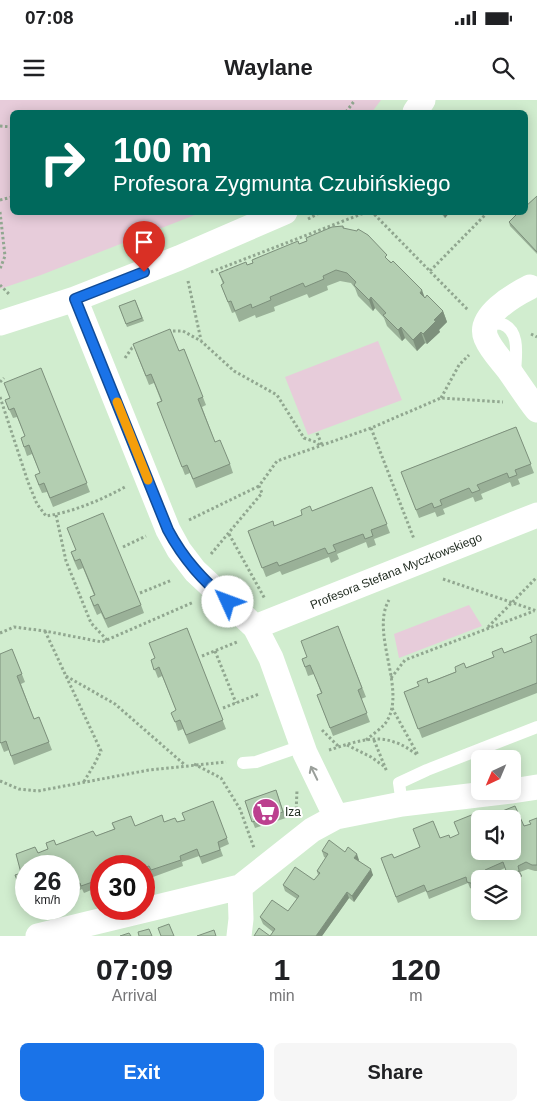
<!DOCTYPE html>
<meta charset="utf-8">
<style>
:root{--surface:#fff;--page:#f6f6f6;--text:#202124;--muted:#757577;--accent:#1a73e8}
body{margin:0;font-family:Arial,sans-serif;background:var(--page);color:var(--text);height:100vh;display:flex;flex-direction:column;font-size:19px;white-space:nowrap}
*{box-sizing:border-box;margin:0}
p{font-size:16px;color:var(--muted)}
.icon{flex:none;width:28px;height:28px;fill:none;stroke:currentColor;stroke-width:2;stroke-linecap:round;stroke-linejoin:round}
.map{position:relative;height:836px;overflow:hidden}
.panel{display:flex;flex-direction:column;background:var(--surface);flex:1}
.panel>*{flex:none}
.banner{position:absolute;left:10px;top:10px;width:518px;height:105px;border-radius:8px;box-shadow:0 2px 12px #0003;background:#00695c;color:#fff;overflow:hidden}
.needle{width:32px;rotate:224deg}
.tools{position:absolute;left:471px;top:650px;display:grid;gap:10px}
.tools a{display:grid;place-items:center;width:50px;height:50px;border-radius:8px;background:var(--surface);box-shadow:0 2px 12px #0003;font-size:25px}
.speed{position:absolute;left:15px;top:755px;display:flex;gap:10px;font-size:25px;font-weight:700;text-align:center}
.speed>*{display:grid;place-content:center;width:65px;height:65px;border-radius:50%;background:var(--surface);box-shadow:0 2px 12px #0003;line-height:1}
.speed small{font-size:12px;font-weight:400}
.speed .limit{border:8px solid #d22;background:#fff;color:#111}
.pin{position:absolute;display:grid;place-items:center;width:42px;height:42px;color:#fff;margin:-51px -21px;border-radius:50% 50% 50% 0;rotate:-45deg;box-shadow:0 0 5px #0007}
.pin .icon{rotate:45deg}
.me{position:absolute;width:55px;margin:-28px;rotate:313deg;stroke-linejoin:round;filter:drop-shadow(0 0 4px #0008)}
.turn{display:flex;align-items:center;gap:18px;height:105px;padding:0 20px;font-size:22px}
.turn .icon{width:65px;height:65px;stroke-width:2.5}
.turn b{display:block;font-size:35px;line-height:42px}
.eta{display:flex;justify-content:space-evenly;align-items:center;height:85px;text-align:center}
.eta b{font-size:30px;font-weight:800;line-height:35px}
.button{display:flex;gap:10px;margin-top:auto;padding:10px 20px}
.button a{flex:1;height:58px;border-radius:8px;background:var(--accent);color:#fff;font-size:20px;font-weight:800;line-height:58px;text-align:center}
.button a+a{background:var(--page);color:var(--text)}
.status{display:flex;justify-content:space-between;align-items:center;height:35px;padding:0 25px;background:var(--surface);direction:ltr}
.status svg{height:14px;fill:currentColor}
header{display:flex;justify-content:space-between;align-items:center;height:65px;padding:0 20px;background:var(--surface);font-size:22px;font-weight:800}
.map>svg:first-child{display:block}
.green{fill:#e7ccda}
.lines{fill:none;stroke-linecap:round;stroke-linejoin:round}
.path{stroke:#91a790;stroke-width:3;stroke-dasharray:2.5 2.5;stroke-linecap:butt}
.service{stroke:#fff;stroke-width:12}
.minor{stroke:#fff;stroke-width:25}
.wall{fill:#9ab198}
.shaded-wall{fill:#7d907c}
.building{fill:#b3ceb1;stroke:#7d907c}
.oneway{stroke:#9a9f9a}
.route-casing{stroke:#114b97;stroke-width:12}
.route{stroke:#1a73e8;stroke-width:9}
.slow{stroke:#f59e0b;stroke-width:9}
.labels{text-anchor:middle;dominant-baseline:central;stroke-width:4;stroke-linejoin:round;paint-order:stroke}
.street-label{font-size:12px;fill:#1e291e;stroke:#fff}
.poi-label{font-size:12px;fill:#1e291e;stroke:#fff;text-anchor:start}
</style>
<div class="status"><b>07:08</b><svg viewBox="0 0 49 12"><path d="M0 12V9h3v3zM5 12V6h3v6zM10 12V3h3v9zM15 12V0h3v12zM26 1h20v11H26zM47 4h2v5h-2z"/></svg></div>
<header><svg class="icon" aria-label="menu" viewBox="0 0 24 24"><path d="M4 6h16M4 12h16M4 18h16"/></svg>Waylane<svg class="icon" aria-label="search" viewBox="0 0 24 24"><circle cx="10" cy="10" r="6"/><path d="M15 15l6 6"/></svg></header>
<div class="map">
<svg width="537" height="836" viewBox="0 0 537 836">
<rect width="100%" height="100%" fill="#d1edcf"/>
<path class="green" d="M0,0H381L372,12H12V112L200,113L41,175L0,189Z
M378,241L402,300L308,335L285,277Z
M469,505L482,526L399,558L394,534Z"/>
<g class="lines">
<path class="path" d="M346,12L355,0
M0,26L12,27
M0,100L12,97
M0,112L5,156L0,169
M308,119L321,112
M430,171L488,112
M211,172L364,113H373L468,210
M188,181L201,240
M0,185L10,195
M168,231H183L201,241L234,271L277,295L304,338L316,342L320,346
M531,234L537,237
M125,258L132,248L138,246
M0,282L4,278
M0,297L28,382L37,404L46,416C73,412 101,400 125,387
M441,298L459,265L469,255
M371,328L414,439
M317,333L322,345
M56,415L66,461L91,523L107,540
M189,420L259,386
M229,434L265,499
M123,447L146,436
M211,454L262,393L259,386L277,361L371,328L441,298L503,302
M443,479L537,511
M140,493L172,480
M488,527L537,477
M45,531L101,651L94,665L83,683
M0,533L14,527L45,531L102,542L194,502
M215,551L236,603
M202,556L237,542
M66,576L115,604L185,665
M391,578L405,560L534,511
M223,608L259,594
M392,608L418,655
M322,630L339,647
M366,640C372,635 379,630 384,625C410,594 369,534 389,500
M374,640L387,672
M347,645L371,657L385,667
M329,650C349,644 373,634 394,642C402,644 410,650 418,655
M194,664L221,678L240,709L254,748
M0,681L19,689L38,691L149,670L226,662
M296,714L297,690"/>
<path class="service" d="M486,223C491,224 498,223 502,224C522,231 515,260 515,275
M243,663L256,662L302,646
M402,704L399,683L427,670L537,627"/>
<path class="minor" d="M415,12L423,0
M530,187C514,195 477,216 486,238C491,250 501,260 508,269C518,283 527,297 537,310
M75,199L168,430L179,450L195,471L255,527L271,558L305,653L336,717
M0,223L75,199L179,158L285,112
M255,527L537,415
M512,691L537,687
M38,836L240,787L312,730L336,717L402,704L511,691
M239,836L241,819L240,787"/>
</g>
<path class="wall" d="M537,96V154L510,126L509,122Z
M440,112H450L445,118Z
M343,126L345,129L390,161L425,198L443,211L447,222L439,230L440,232L427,244L425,243L417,251L405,238L402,241L387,226L384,218L375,208L373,211L358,196L355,188L351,183L340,181L327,186L328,190L309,198L307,194L274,207L275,211L256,218L255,215L239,222L235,212L232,213L221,185L223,184L219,173L247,165Z
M135,200L144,221L127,227L119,206Z
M184,249L206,305L202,307L215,342L230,364L233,373L196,388L190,373L185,375L157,303L161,301L154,283L149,285L136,252L179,251Z
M41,268L90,392L53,407L47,392L42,393L38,384L40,373L32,354L27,356L21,338L25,336L17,317L13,318L5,300L10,298Z
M516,327L534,373L518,379L520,384L512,387L510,382L481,394L483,399L475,402L473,397L443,409L445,414L437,417L435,412L419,418L401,372Z
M372,387L390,433L374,439L376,445L368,448L366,442L337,454L339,459L331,463L329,457L282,475L280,471L266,477L248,431L274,426Z
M67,428L141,505L144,513L108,528L101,513L97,515L93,506L90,497L94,495L83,468L78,470L74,461L71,452L76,450Z
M338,526L366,597L361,599L370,622L333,636L317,595L321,593L314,574L308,576L302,559L307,557Z
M187,528L226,629L189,644L183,629L178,631L175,621L176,610L162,576L158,578L151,560L155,558Z
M537,534V593L422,638L404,592L532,542Z
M12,549L25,582L21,584L34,619L39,617L52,650L14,665L9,650L4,652L0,642Z
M276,690L286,718L255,728L245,701Z
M213,701L229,744L220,748L223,756L202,764L199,756L182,762L183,766L153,777L151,772L144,775V766H101V786L84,793L82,789L74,793L71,784H69V766H26V804L15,775L21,773L16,754L35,747L38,753L48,749L46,743L54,740L56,745L93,731L96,736L114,729L112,723L131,716L135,726L162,715L164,722L175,718L177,722L185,720L182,713Z
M537,718V771H535L528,769L520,772L522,776L520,778L512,781V779H509L505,768L487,776L488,779H480V786L477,787L476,791L470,788L468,783L429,799L426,791L398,803L381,758H394L420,747L440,738H450L480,751L524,726L531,724Z
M322,751L345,752L359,760V761L373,775L354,802L349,798L322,836H270L273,832L263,824L260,817L288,811L297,799L285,791L283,785L314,780L318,775L317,771L326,758L324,757Z"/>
<path class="shaded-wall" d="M443,112H450L445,118Z
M422,190L426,201L420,193Z
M371,197L375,208L373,211L369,200Z
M443,211L447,222L439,230L440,232L427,244L423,234L434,220Z
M401,227L405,238L402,241L398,230Z
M421,232L425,243L417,251L413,240Z
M357,754L359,760L356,764L354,758Z
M371,769L373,775L354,802L352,796Z
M519,770L522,776L520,778L518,772Z
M486,773L488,779H484Z
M475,780L477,787L476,791L474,784Z
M347,792L349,798L322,836H316Z"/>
<path class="building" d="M537,96V152L509,122L519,112H525V107Z
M343,126V128L357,131L358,129L368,135L387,155L385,157L391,163L393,161L422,190L420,193L425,198L427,195L443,211L434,220L436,221L423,234L421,232L413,240L401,227L398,230L383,215L386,213L371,197L369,200L354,185L356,182L347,173L336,170L323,176L324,179L305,187L303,183L270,197L271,200L252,208L251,204L235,211L231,201L228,202L221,185L224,183L219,173L246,162L247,165L253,163L252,160L298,141L299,144L307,141L306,138L332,127Z
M135,200L142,218L126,224L119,206Z
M170,229L179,251L184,249L203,297L198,299L215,342L220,340L230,364L193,379L187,365L182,367L157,303L162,301L151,274L146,276L133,244Z
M41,268L87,383L50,398L44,383L39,385L35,375L40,373L29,345L24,347L21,338L25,336L14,308L9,310L5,300L10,298L4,283Z
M516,327L531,364L515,370L517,375L509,378L507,373L477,385L480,390L472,393L469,388L440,400L442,405L434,408L432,403L416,410L401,372Z
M372,387L387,424L371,430L373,436L365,439L363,434L333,445L336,451L328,454L325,448L279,466L277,462L262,468L248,431L273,421L274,426L302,415L301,410L310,406L312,411Z
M103,413L141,505L105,519L98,504L94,506L90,497L95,495L80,459L75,461L71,452L76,450L67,428Z
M338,526L362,588L358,590L367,613L330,628L317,595L322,593L310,565L305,567L302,559L307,557L301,541Z
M187,528L223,620L186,635L180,620L175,622L171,613L176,610L159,567L154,570L151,560L155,558L149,543Z
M537,534V583L418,629L404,592L419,586L417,582L427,578L428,583L456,572L455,567L464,563L466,568L494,557L492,552L502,548L504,553L532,542L530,537Z
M12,549L22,574L17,576L34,619L39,617L49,642L11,656L6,641L1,643L0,642V554Z
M276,690L283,712L252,722L245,701Z
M213,701L227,738L218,742L220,750L200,757L197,749L180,756L181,760L151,770L149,766L144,768V766H101V775H100L101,779L81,786L80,783L72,786L69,779V766H26V797L24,798L15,775L21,773L16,754L35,747L38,753L48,749L46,743L54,740L56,745L93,731L96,736L115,729L112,723L131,716L135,726L162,715L164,722L175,718L177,722L185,720L182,713Z
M515,706L524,726L531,724L529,721L537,718V765H532L526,762L518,766L519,770L518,772L508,776L503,762L485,770L486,773L484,779H480L475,780L474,784L467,782L466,777L427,792L424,785L396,797L381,758L392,754L394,758L420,747L413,729L433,721L440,738L449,735L450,738L459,734L454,722L474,714L480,731V751H512V719H497L495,714Z
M329,740L345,752L348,747L357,754L354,758L371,769L352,796L347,792L316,836H270L275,829L260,817L272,800L288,811L299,796L283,785L295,767L314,780L320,773L317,771L328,754L322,751Z
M169,824L174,836H161L158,828Z
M259,828L270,836H254Z
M149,829L152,836H139L138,832Z
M214,830L216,836H197Z
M129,833L131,836H120Z"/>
<defs><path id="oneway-shaft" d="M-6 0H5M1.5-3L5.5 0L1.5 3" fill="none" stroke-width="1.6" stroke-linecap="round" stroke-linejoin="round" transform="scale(1.25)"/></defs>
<use class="oneway" href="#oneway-shaft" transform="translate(314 673) rotate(-116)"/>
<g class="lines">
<g class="route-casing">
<path id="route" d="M144,172L75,199L168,430C184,460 203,480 228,502"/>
</g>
<use href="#route" class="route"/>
<path class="slow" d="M117,302L148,380"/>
</g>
<defs>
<g id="supermarket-disc" transform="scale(1.4375)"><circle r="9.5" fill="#bc408f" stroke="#fff"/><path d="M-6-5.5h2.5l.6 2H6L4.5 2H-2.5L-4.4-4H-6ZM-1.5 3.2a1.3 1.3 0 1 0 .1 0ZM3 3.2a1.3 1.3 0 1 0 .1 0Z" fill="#fff"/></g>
</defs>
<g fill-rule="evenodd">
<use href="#supermarket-disc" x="266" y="712"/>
</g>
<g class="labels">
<g class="street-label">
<text transform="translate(396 471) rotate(-22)">Profesora Stefana Myczkowskiego</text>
</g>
<g class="poi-label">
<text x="285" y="712">Iza</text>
</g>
</g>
</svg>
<div class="tools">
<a><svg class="needle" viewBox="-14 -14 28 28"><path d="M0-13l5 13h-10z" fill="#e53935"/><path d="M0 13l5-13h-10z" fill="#757577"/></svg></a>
<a><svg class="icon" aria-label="sound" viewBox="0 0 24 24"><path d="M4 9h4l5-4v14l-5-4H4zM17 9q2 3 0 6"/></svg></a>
<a><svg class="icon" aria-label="layers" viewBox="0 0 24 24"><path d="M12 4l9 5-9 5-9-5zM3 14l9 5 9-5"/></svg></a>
</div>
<div class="speed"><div>26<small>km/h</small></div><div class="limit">30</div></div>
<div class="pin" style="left:144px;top:172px;background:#d93025"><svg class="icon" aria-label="arrive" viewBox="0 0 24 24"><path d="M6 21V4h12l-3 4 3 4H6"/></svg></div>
<svg class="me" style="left:228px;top:502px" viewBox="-20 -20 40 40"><circle r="19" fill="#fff"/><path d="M0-13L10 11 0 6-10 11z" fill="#1a73e8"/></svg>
<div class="banner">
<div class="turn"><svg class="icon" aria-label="right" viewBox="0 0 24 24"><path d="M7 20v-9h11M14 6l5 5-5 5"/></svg><div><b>100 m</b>Profesora Zygmunta Czubińskiego</div></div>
</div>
</div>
<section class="panel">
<div class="eta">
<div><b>07:09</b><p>Arrival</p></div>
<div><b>1</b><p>min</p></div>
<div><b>120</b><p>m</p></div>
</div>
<div class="button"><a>Exit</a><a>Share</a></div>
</section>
